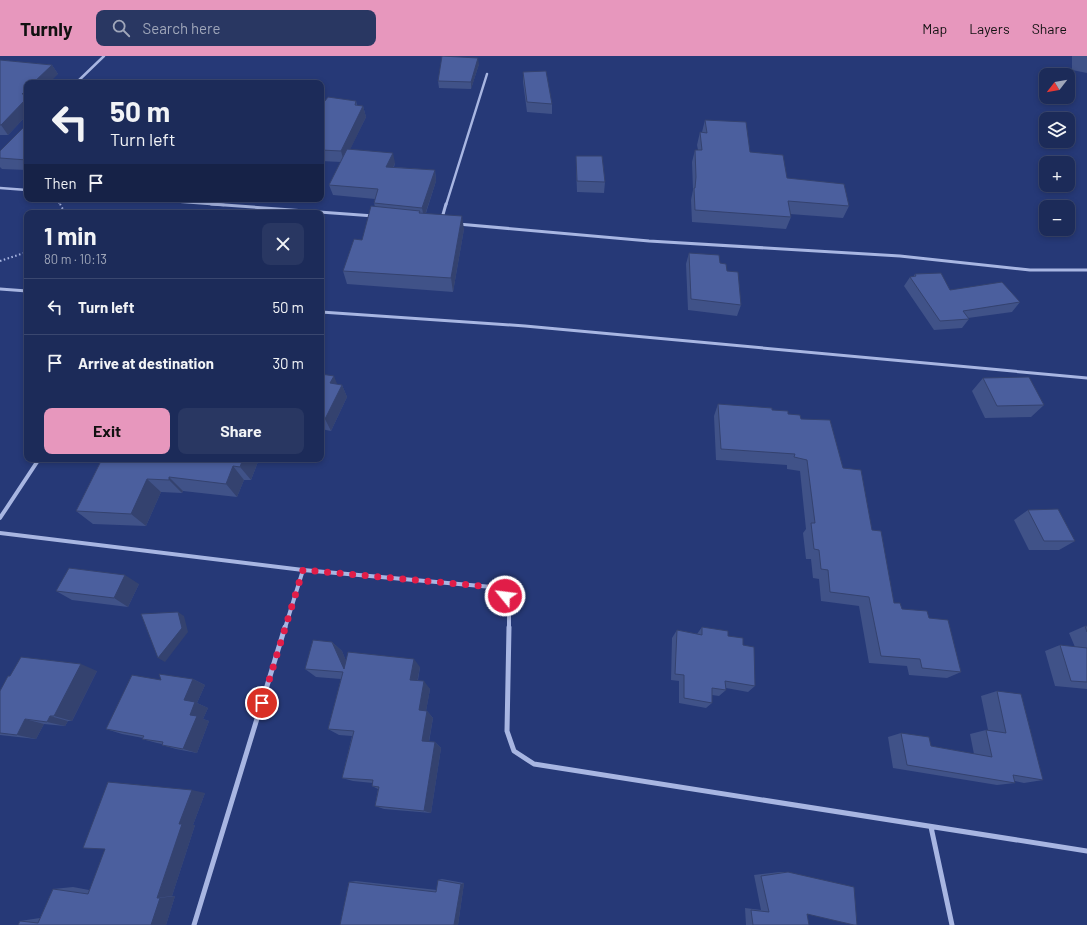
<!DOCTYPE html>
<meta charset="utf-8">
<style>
:root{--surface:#1c2b59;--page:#293762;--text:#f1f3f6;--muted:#a0a7ba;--line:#3a476f;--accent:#e797bd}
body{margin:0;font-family:Barlow,sans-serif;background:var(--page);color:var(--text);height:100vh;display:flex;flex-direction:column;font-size:15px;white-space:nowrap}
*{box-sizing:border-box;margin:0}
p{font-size:13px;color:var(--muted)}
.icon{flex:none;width:22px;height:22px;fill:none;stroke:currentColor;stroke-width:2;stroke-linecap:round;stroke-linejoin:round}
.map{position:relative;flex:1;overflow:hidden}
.sheet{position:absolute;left:24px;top:154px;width:300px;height:252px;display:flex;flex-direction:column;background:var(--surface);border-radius:8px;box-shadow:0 2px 6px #0003,0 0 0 1px var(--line)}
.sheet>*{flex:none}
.banner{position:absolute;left:24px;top:24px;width:300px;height:122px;border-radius:8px;box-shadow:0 2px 6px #0003,0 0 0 1px var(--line);background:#1c2b59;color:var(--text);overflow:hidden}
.needle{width:26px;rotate:239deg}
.tools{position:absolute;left:1039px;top:12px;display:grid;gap:8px}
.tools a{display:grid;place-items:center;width:36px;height:36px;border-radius:8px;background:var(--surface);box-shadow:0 2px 6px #0003,0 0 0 1px var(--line);font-size:20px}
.pin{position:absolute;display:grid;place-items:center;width:34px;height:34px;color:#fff;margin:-17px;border:2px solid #fff;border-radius:50%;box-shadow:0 1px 4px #0007}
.me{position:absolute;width:44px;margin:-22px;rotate:299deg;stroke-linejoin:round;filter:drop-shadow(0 0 3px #0008)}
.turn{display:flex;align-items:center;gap:14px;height:84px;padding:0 20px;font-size:18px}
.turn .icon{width:52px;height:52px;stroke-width:2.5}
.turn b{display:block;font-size:28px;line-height:34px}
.then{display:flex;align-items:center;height:38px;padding:0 20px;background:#0003;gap:8px;font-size:15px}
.round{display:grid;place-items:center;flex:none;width:42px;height:42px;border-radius:8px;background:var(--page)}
.head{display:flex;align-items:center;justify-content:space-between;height:68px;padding:0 20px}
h1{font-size:24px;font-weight:700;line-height:30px}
.action{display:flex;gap:8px;margin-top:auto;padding:8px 20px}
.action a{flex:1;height:46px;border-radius:8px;background:var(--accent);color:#111;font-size:16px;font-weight:700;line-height:46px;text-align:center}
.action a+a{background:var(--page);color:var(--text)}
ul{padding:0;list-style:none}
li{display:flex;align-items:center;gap:12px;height:56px;padding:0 20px;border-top:1px solid var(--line)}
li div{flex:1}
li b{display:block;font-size:15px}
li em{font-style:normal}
header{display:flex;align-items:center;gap:24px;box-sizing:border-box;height:56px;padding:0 20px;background:var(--accent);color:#111}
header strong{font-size:19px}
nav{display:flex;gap:22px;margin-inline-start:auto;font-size:14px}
.search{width:280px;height:36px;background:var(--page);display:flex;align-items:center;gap:10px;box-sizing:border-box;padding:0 14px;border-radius:8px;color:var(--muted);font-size:15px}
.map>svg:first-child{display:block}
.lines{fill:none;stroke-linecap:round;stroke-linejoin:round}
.path-far1{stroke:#a8b6e2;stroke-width:1.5;stroke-dasharray:1.5 2;stroke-linecap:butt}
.path{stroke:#a8b6e2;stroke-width:2;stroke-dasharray:1.5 2.5;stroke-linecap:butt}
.street-far3{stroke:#a8b6e2;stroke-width:2.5}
.street-far2{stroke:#a8b6e2;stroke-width:3}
.street-far1{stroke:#a8b6e2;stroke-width:4}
.street{stroke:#a8b6e2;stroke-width:5}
.wall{fill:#405288}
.shaded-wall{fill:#34426f}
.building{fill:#4b5f9e;stroke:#34426f}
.route{stroke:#e11d48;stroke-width:7;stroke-dasharray:0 12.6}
</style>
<header>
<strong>Turnly</strong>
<div class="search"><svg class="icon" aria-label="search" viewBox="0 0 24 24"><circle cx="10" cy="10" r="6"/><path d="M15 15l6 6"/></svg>Search here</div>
<nav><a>Map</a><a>Layers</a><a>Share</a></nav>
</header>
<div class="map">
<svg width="1087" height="869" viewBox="0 0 1087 869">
<rect width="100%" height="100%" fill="#263977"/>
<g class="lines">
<path class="path-far1" d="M57,143L60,149"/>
<path class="path" d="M60,148L65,157
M0,205L27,196"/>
<path class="street-far3" d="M76,27L104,0
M0,132L27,134
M143,143L224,149
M446,149L487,18"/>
<path class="street-far2" d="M211,148L374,160
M442,162L446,148
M458,168L649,185L900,200L1030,214H1087
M0,233L27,235
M321,256L525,270L1087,322"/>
<path class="street-far1" d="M0,462L39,403
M0,477L303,514L492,531L505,540L509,554V572
M285,572L303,514"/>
<path class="street" d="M509,571L507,675L514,695L534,708L1087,795
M931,771L952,869
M194,869L285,571"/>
</g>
<path class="wall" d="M1072,0H1087V17L1072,14Z
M0,4L52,9L58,18L27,27V59L8,79H0Z
M479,8L471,33L439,32L438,25Z
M523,16L552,48V58L527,56L523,26Z
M356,45L357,49L363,50L366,61L350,93L395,107L394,111L435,114L436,125L426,157L464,173L453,236L347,228L343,215L362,184L375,151L374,147L375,143L333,139L329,129L341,106L321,105V50Z
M705,64L787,122L849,150L843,162L790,158L791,161L786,173L692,166L691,144L693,134L692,106L695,94H698L697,89L700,76H702Z
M27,69V114L2,113L0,111V95Z
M576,100L605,126L604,137L577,136L576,110Z
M689,197L720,207L727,215L741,249L737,260L688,254L686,208Z
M915,218L950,234L1020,246L1012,256L968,262L969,263L962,272L934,274L904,230L910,221H913Z
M321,318L337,328L342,329L347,341L331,375L321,373Z
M983,322L1044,349L1031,361L985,362L972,335Z
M718,348L772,354L788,358L801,363L843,412L872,474L894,547L902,553L929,562L961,616L947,622L909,619L907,610L869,607L859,550L821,545L819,523L813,522L811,503H806L803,477L806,473L800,415L787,413V409L716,404L714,360Z
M102,403H259L251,424H244L237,441L183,435L182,437L161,436L146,470L93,468L76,455Z
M1028,454L1075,485L1059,494H1029L1014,464Z
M139,528L128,551L72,544L56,535Z
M1085,570H1087V633L1055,630L1045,595L1060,589L1075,591L1069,577Z
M702,571L728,580L743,589L755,630L748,636L726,632V634L719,640L712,639V647L706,652L679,647V625L671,624L672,582L677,574L697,578Z
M332,586L342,595L346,605L420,611L418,624L430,633L426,655H427L433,662L429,686H435L441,692L431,757L384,753L375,750L378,733L372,730L373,727L353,725L342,722L352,680L339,679L328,673L341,623L316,621L305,613Z
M97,615L72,665H68L65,670L44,668L36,683L0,679V635L10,620Z
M193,623L205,629L197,647L208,652L203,663L209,665L197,697L176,693L162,689V688L157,687L142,683L143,682L122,678L106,673L161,624Z
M997,635L1043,724L1024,727L1015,725V727L997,729L893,712L888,681L901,677L931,690L974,698L970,678L986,674H988L981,640Z
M205,737L193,769H195L172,840H175L166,869H18L20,865L40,862L53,833L73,831L89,834Z
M780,816H788L807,858L809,869H746L745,852L761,854L754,819Z
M442,823L464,827L458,869H340L349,826L356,825L437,834L438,824Z"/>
<path class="shaded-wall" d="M478,2L479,8L471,33V26Z
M52,9L58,18L49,27H33Z
M27,33V59L8,79L1,69L22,38Z
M363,50L366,61L344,106L341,95Z
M393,97L395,107L389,121L386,111Z
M435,114L436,125L424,162L422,152Z
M462,160L464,173L453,236L451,222Z
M334,320L339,333L330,327Z
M342,329L347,341L331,375L325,363Z
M243,403H259L251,424L240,411Z
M233,410L244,424L237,441L226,428Z
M169,421L183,435L182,437L169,424Z
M147,423L161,436L146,470L131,458Z
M125,519L139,528L128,551L114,542Z
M178,556L184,560L188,576L165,606L158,602Z
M332,586L342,595L353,622L344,613Z
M414,603L420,611L416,632L410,624Z
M81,608L97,615L72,665L54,660Z
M193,623L205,629L197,647L208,652L203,663L209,665L197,697L183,693L190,659L184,644Z
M424,625L430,633L425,661L419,654Z
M427,655L433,662L428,690L422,685Z
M50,660L68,665L65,670L47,666Z
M25,663L44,668L36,683L17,679Z
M435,686L441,692L431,757L424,755Z
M192,734L205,737L193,769L179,768Z
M182,768L195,769L172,840L157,842Z
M464,827L458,869H454L461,828Z
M175,840L166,869H151L160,842Z"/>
<path class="building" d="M442,0L478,2L471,26L438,25Z
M0,4L52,9L33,27H27V33L22,38H27V42L1,69H0Z
M546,15L552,48L527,46L523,16Z
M328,41L356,45L355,49L363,50L341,95L321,94V50Z
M705,64L746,66L750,96L783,99L787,122L844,128L849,150L788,145L791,161L695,154L694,132H695L696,121L695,94H702L700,76L707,77Z
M26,69H27V104L0,102V95Z
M347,93L393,97L386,111L435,114L422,152L374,147L378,133L329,129Z
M576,100H602L605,126L577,125Z
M371,150L420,155L419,157L462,160L451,222L343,215L354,183L362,184Z
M689,197L719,199L720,207L726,208L727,215L738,216L741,249L691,243Z
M941,217L950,234L1002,226L1020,246L963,255L969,263L940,265L910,221L916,220L915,218Z
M321,318L334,320L330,327L342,329L325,363L321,362Z
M1029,321L1044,349L997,350L983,322Z
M718,348L772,352V354L788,355V358L800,359L801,363L830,364L843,412L861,414L872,474L881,475L894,547H900L902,553L927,555L929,562L948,564L961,616L922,612L920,603L881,600L869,541L830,536L828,514L821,513L819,494L814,493L811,467H815L807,404L794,401L795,398L721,393Z
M102,403H243L240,411L233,410L226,428L169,421V424L147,423L131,458L76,455Z
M1058,453L1075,485H1044L1028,454Z
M69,512L125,519L114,542L56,535Z
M178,556L182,572L158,602L141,558Z
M1085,570H1087V576Z
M702,571L728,575V580L743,582V589L754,591L755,630L725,625L726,634L712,632V647L684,642V619L675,618L677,574L702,579Z
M313,584L332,586L344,613L348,596L414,603L410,624L424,625L419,654L427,655L422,685L435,686L424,755L375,750L379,731L372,730L373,724L342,722L354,675L328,673L343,616L305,613Z
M1060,589L1087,592V626L1071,625Z
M21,601L81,608L54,660H50L47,666L25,663L17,679L0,677V635L8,620H10Z
M159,618L193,623L184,644L195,646L190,659L197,660L183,693L162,689L163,686L142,683L144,680L106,673L132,619L161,624Z
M997,635L1021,638L1043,724L1013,719L1015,727L907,709L901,677L929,681L931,690L992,701L986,674L1006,677Z
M108,726L192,734L179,768H182L157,842H160L151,869H18L20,865L38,867L53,833L88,838L105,793L83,792Z
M788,816L854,831L857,869H854L807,858L809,869H753L751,854L769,856L761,820Z
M438,824L461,828L454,869H340L349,826L436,836Z"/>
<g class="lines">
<path class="route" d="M262,647L303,514L492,531L505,540"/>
</g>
</svg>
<div class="tools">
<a><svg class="needle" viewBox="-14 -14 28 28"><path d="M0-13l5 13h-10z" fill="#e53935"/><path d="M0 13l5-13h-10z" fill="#a0a7ba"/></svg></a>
<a><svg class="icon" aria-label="layers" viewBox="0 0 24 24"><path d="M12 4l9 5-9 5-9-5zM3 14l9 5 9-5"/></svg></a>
<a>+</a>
<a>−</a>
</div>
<div class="pin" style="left:262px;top:647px;background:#d93025"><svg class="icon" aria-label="arrive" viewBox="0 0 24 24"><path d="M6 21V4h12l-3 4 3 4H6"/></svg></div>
<svg class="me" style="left:505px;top:540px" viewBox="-20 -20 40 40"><circle r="17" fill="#e11d48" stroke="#fff" stroke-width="3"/><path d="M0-11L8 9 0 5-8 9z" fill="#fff"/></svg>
<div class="banner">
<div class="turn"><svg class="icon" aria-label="left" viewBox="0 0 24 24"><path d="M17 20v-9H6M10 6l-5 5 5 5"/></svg><div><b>50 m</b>Turn left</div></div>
<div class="then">Then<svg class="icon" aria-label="arrive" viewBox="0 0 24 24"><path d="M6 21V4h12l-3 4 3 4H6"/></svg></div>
</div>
<section class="sheet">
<div class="head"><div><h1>1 min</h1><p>80 m · 10:13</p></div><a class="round"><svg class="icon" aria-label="close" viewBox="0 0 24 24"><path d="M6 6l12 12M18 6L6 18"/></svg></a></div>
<ul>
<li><svg class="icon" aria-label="left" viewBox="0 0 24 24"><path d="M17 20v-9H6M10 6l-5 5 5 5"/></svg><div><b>Turn left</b></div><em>50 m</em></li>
<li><svg class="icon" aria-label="arrive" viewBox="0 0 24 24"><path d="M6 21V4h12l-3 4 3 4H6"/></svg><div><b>Arrive at destination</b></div><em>30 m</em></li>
</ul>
<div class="action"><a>Exit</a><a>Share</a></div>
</section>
</div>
